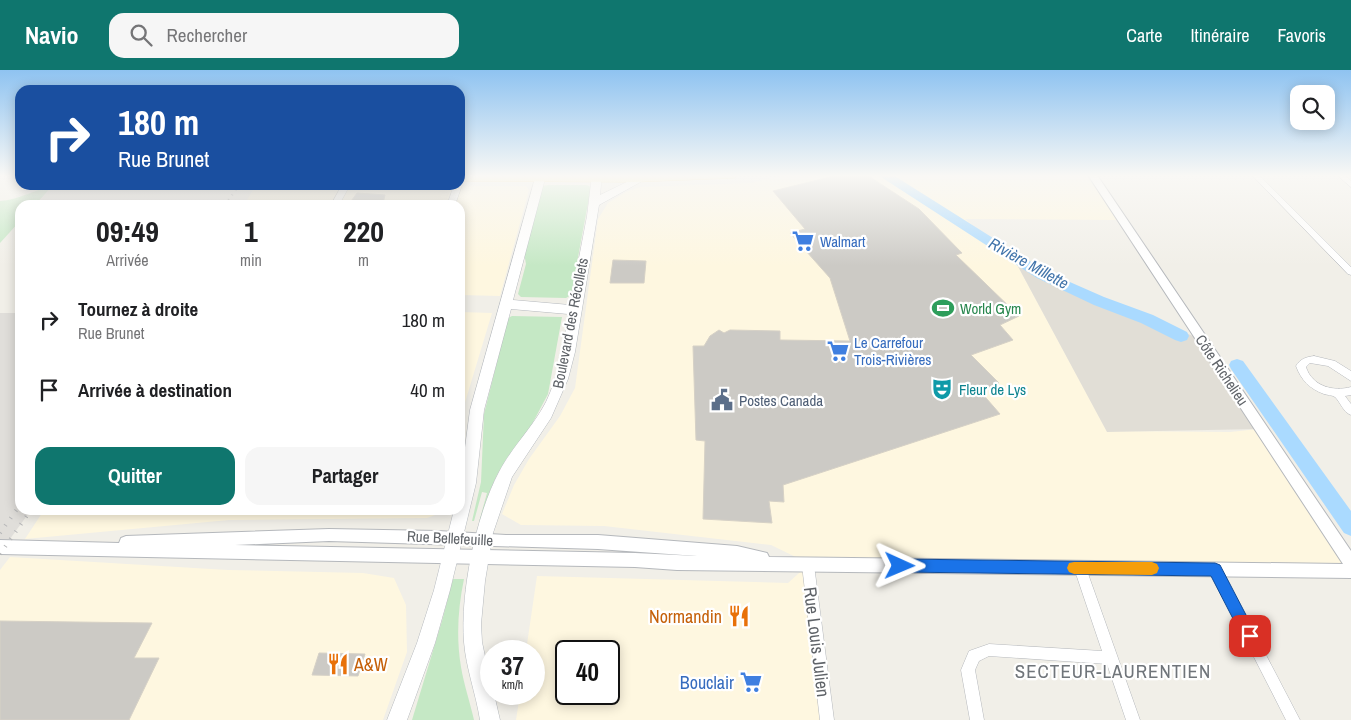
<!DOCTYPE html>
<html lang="fr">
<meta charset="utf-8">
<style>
:root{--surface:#fff;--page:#f6f6f6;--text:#202124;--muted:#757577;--accent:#0f766e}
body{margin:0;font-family:"Archivo Narrow",sans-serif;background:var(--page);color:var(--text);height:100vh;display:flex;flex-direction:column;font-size:19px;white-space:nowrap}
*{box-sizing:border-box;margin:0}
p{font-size:16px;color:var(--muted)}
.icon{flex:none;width:28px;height:28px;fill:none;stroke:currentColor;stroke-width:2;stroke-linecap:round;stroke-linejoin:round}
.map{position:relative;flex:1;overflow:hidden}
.details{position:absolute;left:15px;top:130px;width:450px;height:315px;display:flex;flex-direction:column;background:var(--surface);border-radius:15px;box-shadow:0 2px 12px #0003}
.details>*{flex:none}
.banner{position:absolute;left:15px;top:15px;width:450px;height:105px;border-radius:15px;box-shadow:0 2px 12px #0003;background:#1a4fa0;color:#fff;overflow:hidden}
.tools{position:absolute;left:1290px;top:15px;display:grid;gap:10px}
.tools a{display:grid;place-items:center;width:45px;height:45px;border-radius:10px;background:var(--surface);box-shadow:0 2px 12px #0003;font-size:25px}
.speed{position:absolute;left:480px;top:570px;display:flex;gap:10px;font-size:25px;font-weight:700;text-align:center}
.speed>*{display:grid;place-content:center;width:65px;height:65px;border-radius:50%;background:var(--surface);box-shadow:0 2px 12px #0003;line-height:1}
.speed small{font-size:12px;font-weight:400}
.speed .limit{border:2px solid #111;border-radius:8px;background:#fff;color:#111}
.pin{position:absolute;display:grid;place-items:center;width:42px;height:42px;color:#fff;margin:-21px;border-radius:10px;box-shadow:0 2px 8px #0006}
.me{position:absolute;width:55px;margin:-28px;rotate:91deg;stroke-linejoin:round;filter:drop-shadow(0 0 4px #0008)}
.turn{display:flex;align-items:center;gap:18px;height:105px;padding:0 20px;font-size:22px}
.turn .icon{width:65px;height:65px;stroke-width:2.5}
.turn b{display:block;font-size:35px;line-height:42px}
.eta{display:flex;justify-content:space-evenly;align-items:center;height:85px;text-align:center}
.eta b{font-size:30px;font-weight:700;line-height:35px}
.cta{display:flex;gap:10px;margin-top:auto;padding:10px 20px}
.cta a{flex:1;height:58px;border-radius:15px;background:var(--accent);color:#fff;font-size:20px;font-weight:700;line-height:58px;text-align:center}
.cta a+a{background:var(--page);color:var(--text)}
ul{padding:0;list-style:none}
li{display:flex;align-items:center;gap:15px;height:70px;padding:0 20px}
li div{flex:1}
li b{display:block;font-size:19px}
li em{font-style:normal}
header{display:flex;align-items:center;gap:30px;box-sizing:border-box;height:70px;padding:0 25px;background:var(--accent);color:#fff}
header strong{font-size:24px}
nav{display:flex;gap:28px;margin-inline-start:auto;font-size:18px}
.search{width:350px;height:45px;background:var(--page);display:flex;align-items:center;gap:12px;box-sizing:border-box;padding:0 18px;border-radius:15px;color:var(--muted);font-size:19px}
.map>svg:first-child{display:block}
.commercial{fill:#fef7e0;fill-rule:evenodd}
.industrial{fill:#e0deda}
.education{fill:#e1ded6}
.green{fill:#c5e8c5}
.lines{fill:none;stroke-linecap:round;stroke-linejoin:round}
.river{fill:#aadaff;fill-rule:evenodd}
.building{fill:#cccac5;stroke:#d6d1c6}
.minor-casing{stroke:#b5b8bc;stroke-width:1}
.tertiary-casing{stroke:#b5b8bc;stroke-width:2}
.secondary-casing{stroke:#b6babf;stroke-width:1}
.primary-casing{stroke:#f2c960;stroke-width:1}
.minor{fill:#fff;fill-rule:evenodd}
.tertiary{fill:#fff;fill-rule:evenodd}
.secondary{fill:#fff;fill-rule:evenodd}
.primary{fill:#fff2af;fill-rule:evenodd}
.rail-far1{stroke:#b6b7b8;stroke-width:2.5;stroke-dasharray:1 5;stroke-linecap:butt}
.rail{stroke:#b6b7b8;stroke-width:4;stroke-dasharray:1 8;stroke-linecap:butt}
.route{fill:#1a73e8;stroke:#114b97}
.slow{fill:#f59e0b}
.labels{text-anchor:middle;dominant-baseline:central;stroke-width:4.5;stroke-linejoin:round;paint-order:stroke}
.shop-label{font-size:15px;fill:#366cbe;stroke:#fff;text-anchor:start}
.leisure-label{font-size:15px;fill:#27864d;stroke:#fff;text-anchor:start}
.street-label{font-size:15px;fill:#5f6368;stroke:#fff}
.culture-label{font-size:15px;fill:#0d838f;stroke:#fff;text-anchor:start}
.service-label{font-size:15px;fill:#4e5e75;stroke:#fff;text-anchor:start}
.water-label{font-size:16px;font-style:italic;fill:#4174aa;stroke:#fff}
.near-food-label{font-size:18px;fill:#c56008;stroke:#fff;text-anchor:end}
.near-street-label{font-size:18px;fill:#5f6368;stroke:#fff}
.near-shop-label{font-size:18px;fill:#366cbe;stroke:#fff;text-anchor:end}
.near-neighbourhood-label{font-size:19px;letter-spacing:1px;fill:#70757a;stroke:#fff}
</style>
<header>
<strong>Navio</strong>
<div class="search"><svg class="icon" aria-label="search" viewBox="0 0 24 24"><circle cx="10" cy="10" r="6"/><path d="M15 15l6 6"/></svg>Rechercher</div>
<nav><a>Carte</a><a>Itinéraire</a><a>Favoris</a></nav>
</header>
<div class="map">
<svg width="1351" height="650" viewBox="0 0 1351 650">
<rect width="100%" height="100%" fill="#f1efe8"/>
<path class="commercial" d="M784,105H1086L1118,150L965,149L1014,189L1107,361L1230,362L1258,359L1349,499L808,493L771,475L604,456L521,455L502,444L514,415L529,389L560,346L575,318L598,149L608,133L626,122L640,117L751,113Z
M256,115L526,116L529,120L500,226L460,225V135H244Z
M460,242L492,243L460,349Z
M44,440H436L435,445L427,448L229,450L25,469Z
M10,487L228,500L363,503L394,508L406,535L407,582L383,650H0V500Z
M808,495L827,650H516L520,624H534V581H526L537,506L788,513ZM566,581H609V624H566Z"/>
<path class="industrial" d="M0,243H20V440H31L7,473H0Z"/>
<path class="education" d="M1014,189L1195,267L1258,359L1107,362Z"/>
<path class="green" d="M53,115L35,135H20V151L0,173V131C18,130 35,120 53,115Z
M548,115H587L591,117L571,225L566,228L521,227L518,224L526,194L524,183L542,116Z
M512,246L562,247L548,324L531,356L507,388L497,405L489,423L482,452H479L487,423L482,422L474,451H472L481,412L484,344L508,248Z
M453,509H464C458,538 456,567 461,597C464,615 470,632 474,650H412L442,551Z"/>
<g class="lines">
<path class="river" d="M878,105H893L1047,202L1104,227L1153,245L1187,262L1189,266L1187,270L1181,272L1175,270L1141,253L1094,235L1037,208Z
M1237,289L1243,291L1351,441V466L1344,463L1231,299L1229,295L1231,291Z"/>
</g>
<path class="building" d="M838,105H867L919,139L962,183L956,185L1019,246L1000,255L1013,270L971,285L999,313L980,321L1000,344L783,415L784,432L769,431L772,453L703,449L705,371L696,370L693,276H704L710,266L719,260L724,263L730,260L780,261V270L850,271L830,208L790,163L805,159L773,121Z
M357,123L385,125L383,134H349Z
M613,190L646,191L644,213H610Z
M0,551L152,553L134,588H159L129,650H0Z
M319,583L365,584L358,606L312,605Z"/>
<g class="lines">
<g class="minor-casing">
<path id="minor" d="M1252,105H1259L1351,197V205L1348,204Z
M1337,105H1345L1351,111V117Z
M460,113L462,115L455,135H447L454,115H460Z
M342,115H350L339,135H331Z
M1314,286L1335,291L1351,301V311L1328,296L1310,293L1306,297C1312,316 1333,322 1351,317V325L1345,326L1351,334V345C1343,342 1341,333 1335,327C1332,325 1327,325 1324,324C1310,319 1301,310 1296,296C1300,289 1306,287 1314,286Z
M808,490L812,491L814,495L834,650H820L802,495L804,491Z
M1080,493L1084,494L1086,498L1140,650H1126L1107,594L989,586L979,591L975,600L984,650H970L961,600L969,581L989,574L1102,581L1074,498L1076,494Z
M1215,494L1219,495L1300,650H1286L1209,499L1211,495Z"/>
</g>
<g class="tertiary-casing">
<path id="tertiary" d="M1088,105H1097L1351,481V508L677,500L635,497L0,484V470L119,473L121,468L126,466L329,459L438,461L506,465H598L737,476L767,483L769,487L1343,494ZM329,471L598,479L697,486L635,483L235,475Z"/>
</g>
<g class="secondary-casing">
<path id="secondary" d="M536,105H546L513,230L570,235L587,146L592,105H602L600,125L637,107H645L646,109L599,135L575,282L568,309L551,348L512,407L493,463L485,511L481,554L482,572L491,615V624H494L500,650H480C476,624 466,598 464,572C460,523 476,445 499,402C512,377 533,357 546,332C559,305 564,273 568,244L511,239L484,340L476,413L450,520L435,573L407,650H387L417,573L434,520L454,440H460V415L470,340Z"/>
</g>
<g class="primary-casing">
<path id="primary" d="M460,105H739L734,108L633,112L460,111Z"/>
</g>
<use href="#minor" class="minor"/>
<use href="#tertiary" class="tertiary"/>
<use href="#secondary" class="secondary"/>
<use href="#primary" class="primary"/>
<path class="rail-far1" d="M225,135L239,115"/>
<path class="rail" d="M0,463L20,435
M0,484L31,440"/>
</g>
<linearGradient id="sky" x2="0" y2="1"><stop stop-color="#8fc3f1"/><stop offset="0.54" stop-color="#f9f8f5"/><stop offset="1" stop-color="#f9f8f5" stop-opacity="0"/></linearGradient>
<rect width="1351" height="196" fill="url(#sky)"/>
<path class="route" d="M900,489L1215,493L1220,495L1257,566L1255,572L1250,574L1245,572L1211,506L900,502L896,500L894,496L896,491Z"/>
<path class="slow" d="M1074,492H1152L1157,494L1159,498L1157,503L1152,505L1074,504L1069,502L1067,498L1069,493Z"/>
<defs>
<g id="supermarket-bare" transform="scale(1.725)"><path d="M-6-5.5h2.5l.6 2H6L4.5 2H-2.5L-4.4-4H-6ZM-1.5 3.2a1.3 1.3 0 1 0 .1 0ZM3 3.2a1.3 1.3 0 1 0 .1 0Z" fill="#3f7fe0" stroke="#fff" stroke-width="2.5" paint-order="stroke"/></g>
<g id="stadium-bare" transform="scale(1.725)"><path d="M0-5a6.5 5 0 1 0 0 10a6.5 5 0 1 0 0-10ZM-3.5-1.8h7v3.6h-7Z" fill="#2e9e5b" stroke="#fff" stroke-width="2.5" paint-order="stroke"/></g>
<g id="theatre-bare" transform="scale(1.725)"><path d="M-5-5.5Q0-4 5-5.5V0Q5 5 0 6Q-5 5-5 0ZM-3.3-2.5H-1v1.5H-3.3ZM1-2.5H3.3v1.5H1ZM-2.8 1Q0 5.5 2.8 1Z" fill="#0f9aa8" stroke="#fff" stroke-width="2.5" paint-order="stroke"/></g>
<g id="civic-bare" transform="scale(1.725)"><path d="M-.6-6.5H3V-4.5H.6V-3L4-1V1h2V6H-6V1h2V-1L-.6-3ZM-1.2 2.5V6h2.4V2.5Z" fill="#5c6f8a" stroke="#fff" stroke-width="2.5" paint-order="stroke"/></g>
<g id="restaurant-bare" transform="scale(1.725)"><path d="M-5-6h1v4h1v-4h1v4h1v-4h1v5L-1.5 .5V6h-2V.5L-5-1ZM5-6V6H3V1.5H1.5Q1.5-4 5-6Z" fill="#e8710a" stroke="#fff" stroke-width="2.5" paint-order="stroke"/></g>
</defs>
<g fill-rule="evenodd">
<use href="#supermarket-bare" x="803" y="171"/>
<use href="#stadium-bare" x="943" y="238"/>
<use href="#supermarket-bare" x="838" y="281"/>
<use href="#theatre-bare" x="942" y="319"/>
<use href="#civic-bare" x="722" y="330"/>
<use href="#restaurant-bare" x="739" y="546"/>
<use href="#restaurant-bare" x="338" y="594"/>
<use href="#supermarket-bare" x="751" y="612"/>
</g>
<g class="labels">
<g class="shop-label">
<text x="820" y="171">Walmart</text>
<text x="854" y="272">Le Carrefour<tspan x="854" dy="17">Trois-Rivières</tspan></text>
</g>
<g class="leisure-label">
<text x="960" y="238">World Gym</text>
</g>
<g class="street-label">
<text transform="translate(570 253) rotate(-79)">Boulevard des Récollets</text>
<text transform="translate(1222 300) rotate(56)">Côte Richelieu</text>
<text transform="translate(450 468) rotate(3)">Rue Bellefeuille</text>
</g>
<g class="culture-label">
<text x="959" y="319">Fleur de Lys</text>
</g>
<g class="service-label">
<text x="739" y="330">Postes Canada</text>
</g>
<g class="water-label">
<text transform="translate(1029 193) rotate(29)">Rivière Millette</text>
</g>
<g class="near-food-label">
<text x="722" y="546">Normandin</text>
<text x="354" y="594" text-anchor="start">A&amp;W</text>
</g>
<g class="near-street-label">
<text transform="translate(817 572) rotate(83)">Rue Louis Julien</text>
</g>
<g class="near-shop-label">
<text x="734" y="612">Bouclair</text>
</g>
<g class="near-neighbourhood-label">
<text x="1113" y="601">SECTEUR-LAURENTIEN</text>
</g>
</g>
</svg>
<div class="tools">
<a><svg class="icon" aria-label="search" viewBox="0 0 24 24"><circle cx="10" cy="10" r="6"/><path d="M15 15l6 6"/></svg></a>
</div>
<div class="speed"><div>37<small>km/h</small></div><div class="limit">40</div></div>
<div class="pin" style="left:1250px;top:566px;background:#d93025"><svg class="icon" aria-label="arrive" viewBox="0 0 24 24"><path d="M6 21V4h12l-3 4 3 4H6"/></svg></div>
<svg class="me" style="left:900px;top:496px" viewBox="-20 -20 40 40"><path d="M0-17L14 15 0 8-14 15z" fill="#1a73e8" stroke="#fff" stroke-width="4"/></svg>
<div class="banner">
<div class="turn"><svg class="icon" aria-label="right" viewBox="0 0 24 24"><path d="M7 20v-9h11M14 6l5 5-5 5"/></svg><div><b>180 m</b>Rue Brunet</div></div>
</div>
<section class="details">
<div class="eta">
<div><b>09:49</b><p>Arrivée</p></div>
<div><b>1</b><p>min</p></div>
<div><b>220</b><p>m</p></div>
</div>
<ul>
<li><svg class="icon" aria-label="right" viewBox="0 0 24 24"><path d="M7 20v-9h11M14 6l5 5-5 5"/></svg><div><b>Tournez à droite</b><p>Rue Brunet</p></div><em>180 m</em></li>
<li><svg class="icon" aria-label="arrive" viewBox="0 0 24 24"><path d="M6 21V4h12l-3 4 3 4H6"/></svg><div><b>Arrivée à destination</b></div><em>40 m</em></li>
</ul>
<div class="cta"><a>Quitter</a><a>Partager</a></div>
</section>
</div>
